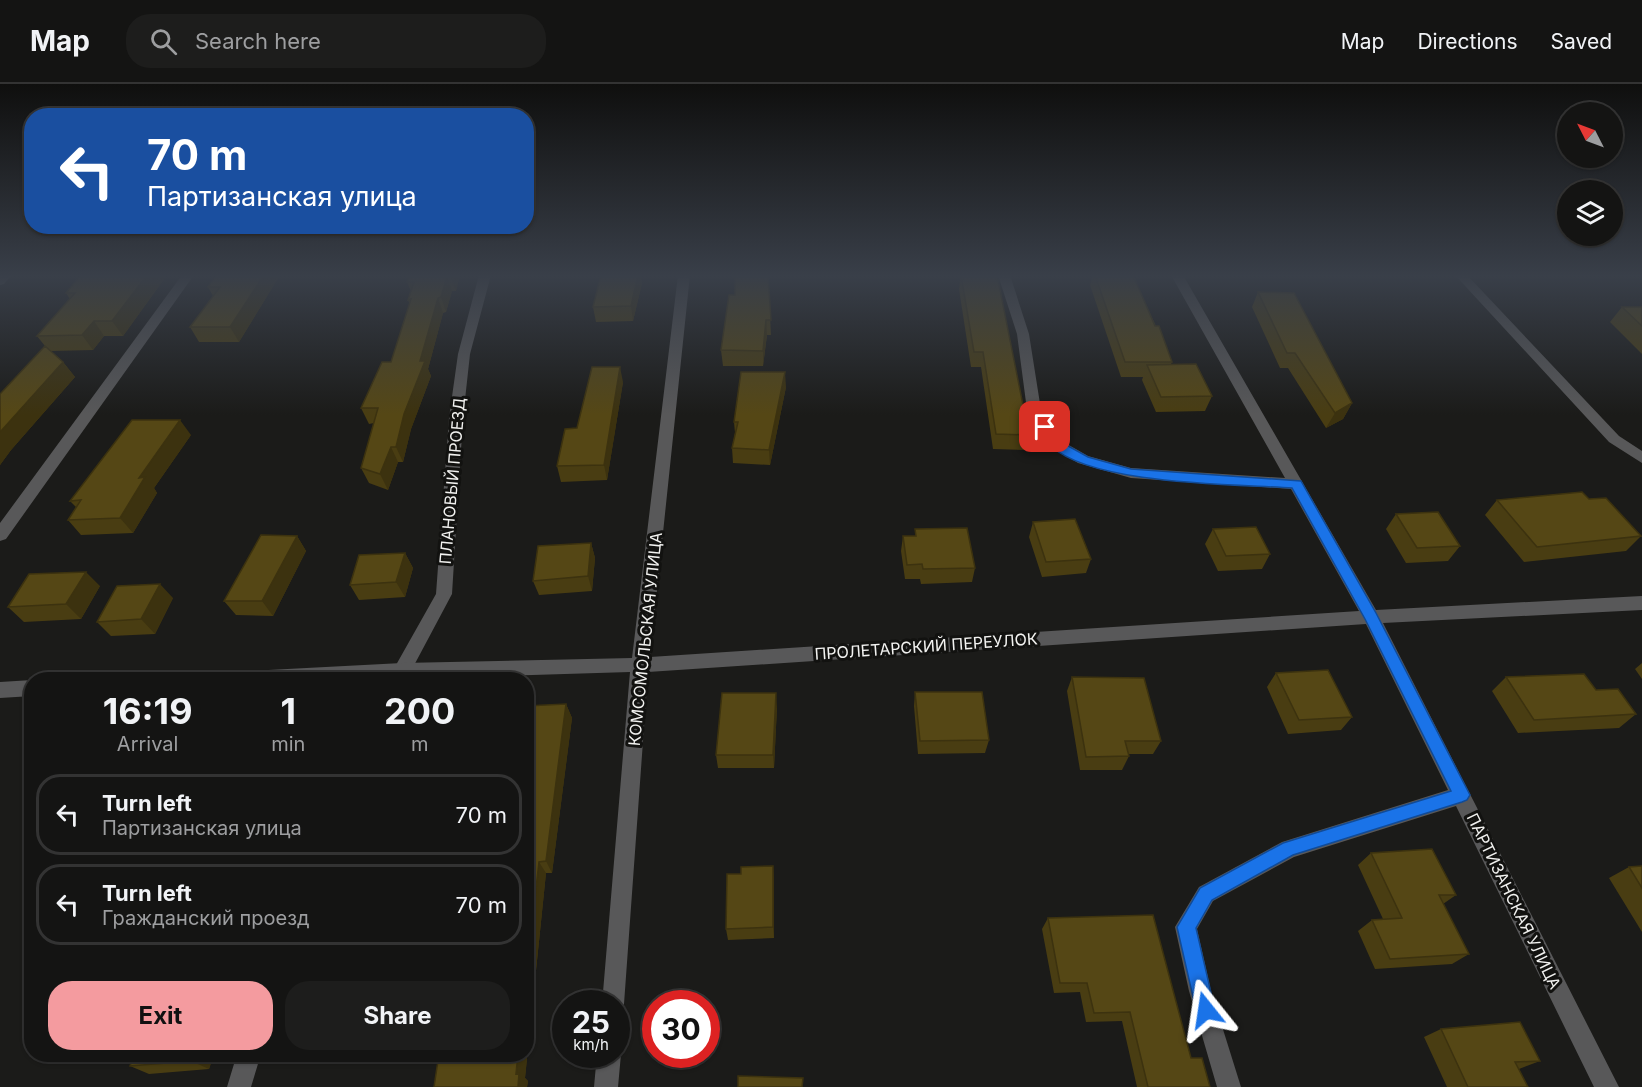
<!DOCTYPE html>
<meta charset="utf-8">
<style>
:root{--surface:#141413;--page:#1d1d1c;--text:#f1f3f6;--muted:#9d9ea0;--line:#333;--accent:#f49b9f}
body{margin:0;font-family:Inter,sans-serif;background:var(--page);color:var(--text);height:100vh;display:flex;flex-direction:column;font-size:22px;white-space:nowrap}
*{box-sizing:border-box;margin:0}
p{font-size:20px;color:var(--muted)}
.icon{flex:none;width:33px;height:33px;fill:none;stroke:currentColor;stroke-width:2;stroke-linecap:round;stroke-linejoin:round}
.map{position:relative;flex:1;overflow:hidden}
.drawer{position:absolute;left:24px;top:588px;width:510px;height:390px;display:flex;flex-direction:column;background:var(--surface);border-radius:24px;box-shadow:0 2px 4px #0004,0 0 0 2px var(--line)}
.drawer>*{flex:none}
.guide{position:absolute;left:24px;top:24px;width:510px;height:126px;border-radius:24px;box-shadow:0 2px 4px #0004,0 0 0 2px var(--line);background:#1a4fa0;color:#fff;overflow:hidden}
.needle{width:39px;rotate:312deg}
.controls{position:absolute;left:1557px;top:18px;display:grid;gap:12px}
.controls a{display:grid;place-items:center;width:66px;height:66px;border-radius:50%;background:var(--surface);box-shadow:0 2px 4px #0004,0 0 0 2px var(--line);font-size:30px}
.speed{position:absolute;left:552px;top:906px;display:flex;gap:12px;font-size:30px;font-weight:700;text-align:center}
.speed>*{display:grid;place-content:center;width:78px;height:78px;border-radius:50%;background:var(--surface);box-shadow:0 2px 4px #0004,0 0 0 2px var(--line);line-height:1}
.speed small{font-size:15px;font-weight:400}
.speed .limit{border:9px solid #d22;background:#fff;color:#111}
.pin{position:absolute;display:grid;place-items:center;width:51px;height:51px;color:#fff;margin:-26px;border-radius:12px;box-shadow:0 3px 9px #0006}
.me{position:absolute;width:66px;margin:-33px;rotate:345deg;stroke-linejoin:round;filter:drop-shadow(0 0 4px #0008)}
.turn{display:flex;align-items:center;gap:21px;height:126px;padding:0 24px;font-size:27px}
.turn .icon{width:78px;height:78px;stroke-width:2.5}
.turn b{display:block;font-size:42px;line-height:51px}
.eta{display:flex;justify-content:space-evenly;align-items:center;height:102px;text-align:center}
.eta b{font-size:36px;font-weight:700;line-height:42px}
.button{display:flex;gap:12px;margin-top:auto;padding:12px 24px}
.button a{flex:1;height:69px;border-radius:24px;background:var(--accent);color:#111;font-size:24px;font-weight:700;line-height:69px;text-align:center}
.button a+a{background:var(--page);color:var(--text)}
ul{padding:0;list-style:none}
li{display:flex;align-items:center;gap:18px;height:81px;margin:0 12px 9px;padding:0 12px;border:3px solid var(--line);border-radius:24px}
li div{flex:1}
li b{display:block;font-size:22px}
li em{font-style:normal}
header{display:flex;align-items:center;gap:36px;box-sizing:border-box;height:84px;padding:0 30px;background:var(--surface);border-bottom:2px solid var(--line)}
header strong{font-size:28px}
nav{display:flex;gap:33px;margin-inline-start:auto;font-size:21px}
.search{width:420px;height:54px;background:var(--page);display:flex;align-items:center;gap:15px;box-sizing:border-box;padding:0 21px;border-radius:24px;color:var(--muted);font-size:22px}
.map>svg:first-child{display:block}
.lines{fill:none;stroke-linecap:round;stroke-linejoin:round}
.service{fill:#585859;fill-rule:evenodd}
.minor{fill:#585859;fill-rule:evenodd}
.wall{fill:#493d12}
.shaded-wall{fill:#3c320f}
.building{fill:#554715;stroke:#3c320f;stroke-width:1.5}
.route{fill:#1a73e8;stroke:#114b97;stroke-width:1.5}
.labels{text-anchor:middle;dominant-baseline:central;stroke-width:6;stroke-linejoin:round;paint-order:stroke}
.street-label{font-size:16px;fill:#f2f2f0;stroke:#121210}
</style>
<header>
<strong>Map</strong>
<div class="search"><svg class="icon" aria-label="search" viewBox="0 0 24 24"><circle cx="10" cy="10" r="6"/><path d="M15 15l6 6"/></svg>Search here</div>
<nav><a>Map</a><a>Directions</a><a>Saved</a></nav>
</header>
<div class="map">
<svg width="1642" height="1003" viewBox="0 0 1642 1003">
<rect width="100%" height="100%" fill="#1b1b19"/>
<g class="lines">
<path class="service" d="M479,191H491L470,270L463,334L452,510L411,587L409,596H391L396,581L436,510L449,334L458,270Z
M237,970H261L251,1003H227Z"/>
<path class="minor" d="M0,191H12L4,200L0,201Z
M182,191H194L6,455L0,457V439Z
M678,191H690L650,573L1359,527L1291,405L1131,394L1078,379L1050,362L1027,326L1017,250L998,191H1010L1029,250L1041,326L1060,356L1088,372L1131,384L1285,394L1171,191H1183L1376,526L1642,512V526L1383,539L1619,1003H1594L1456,722L1294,773L1213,817L1197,845L1211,907L1241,1003H1217L1189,907L1175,843L1199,803L1282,758L1448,706L1366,540L648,588L624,920L621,928L616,930V920H602L630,588L361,596H201L204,591L210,589L402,579L632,574Z
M1455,191H1467L1619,352L1642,367V379L1609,358Z
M32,596V612L0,614V598Z
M616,961L621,970L618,1003H594L597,970H616Z"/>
</g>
<path class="wall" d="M81,191H167L123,252H104L93,266L51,267L63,278L75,293L11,366L0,381V310L45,262L37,252L70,215L66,209Z
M217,191H280L239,258H199L190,243L213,212L208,203Z
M410,191H460L456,207H452L446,228L443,229L428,285L431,292L411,345L403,378H398L388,406L369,399L361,384L374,339L369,340L361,324L391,278L410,221L408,216L411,207L407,198Z
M641,191L642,199L633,237L596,238L593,223Z
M768,191L771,251H767L763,282H723L721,266L735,211Z
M961,191L1029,351L1025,366L993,365L981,283H971L959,205Z
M1093,191H1133L1172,278L1171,280L1212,312L1205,327L1156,328L1142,296L1143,293H1121L1090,201Z
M1258,208L1352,319L1343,335L1326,344L1288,284H1280L1252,223Z
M1622,223H1642V270L1610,238Z
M623,298L607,396L561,398L557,382L577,344Z
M786,303L770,381L733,379L732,364L735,349L734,338Z
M191,351L154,404L157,409L133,449L81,451L68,436L76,423L70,417Z
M1589,415L1641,452L1626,467L1524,478L1485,431L1497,416Z
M1396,430L1460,462L1448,477L1406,479L1386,445Z
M1033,438L1091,475L1086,489L1042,493L1029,453Z
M915,445L975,484L972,498L921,500L920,495H905L901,467L903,452H915Z
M1213,445L1270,470L1262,485L1218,487L1205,460Z
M297,452L306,467L273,532L236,531L224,517Z
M591,459L595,474L592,507L539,511L533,497Z
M405,469L413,484L405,513L359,516L350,501Z
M100,502L81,535L24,538L8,523Z
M173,514L155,550L111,552L97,538Z
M1642,579V595L1635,585Z
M1276,589L1352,633L1341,646L1288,650L1267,603Z
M1072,593L1161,657L1153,670H1128L1129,672L1122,686H1080L1067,607Z
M1506,593L1596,606L1636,630L1619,644L1518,649L1492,607Z
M915,608L989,656L985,669L918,670L914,622Z
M566,620L572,634L552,789H546L525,994L528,997L527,1003H434L526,622Z
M777,623L774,684H718L716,671Z
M1371,769L1456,811L1443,820L1469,870L1452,880L1375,885L1358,847L1372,836L1383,835L1358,781Z
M1642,782V848L1609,794L1629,783Z
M774,793V854L728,856L726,845Z
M1048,834L1191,974L1210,1003H1137L1122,937L1086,938L1080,908L1054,909L1042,845Z
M1441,945L1540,977L1519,985L1528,1003H1447L1424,953Z
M214,970L209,985L149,990L130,982Z"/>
<path class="shaded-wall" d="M147,191H167L123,252L112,237Z
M264,191H280L239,258L230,243Z
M451,191H460L456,207L450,192Z
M638,191H641L642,199L633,237L631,222Z
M447,192L452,207L446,228L441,213Z
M438,214L443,229L428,285L431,292L411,345L403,378L396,363L404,330Z
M766,236L767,251L763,282V267Z
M94,237L104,252L93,266L82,251Z
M63,278L75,293L11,366L0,381V348Z
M620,283L623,298L607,396L604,381Z
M785,288L786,303L770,381L769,366Z
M1352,319L1343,335L1326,344L1335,329Z
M180,336L191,351L154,404L157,409L133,449L120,434L139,394Z
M391,363L398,378L388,406L380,390Z
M297,452L306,467L273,532L262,517Z
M591,459L595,474L592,507L588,492Z
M405,469L413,484L405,513L396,498Z
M86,488L100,502L81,535L66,520Z
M160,500L173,514L155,550L141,535Z
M776,609L777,623L774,684L773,671Z
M566,620L572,634L552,789L546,777Z
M539,778L546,789L525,994L528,997L527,1003H518L516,990L518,970H526V894Z
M773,782L774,793V854L773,843Z
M194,970H214L209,985L191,977Z"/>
<path class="building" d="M81,191H147L112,237H94L82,251L37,252L75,209H66Z
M217,191H264L230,243H190L220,203H208Z
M410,191H451L450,192H447L441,213L438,214L420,277H425L404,330L396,363H391L380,390L361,384L378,324H361L382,278H391L411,215L408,216L414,198H407Z
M601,191H638L631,222L593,223Z
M735,191H768L771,236H766L763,267L721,266L729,211H735Z
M961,191H997L1029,351L996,350L983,268H974Z
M1095,191H1133L1155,242H1159L1172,278H1125Z
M1258,208L1294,209L1352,319L1335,329L1295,269H1287Z
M1622,223H1642V242Z
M45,262L63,278L0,348V310Z
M1196,280L1212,312L1161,313L1147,281Z
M592,283H620L604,381L557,382L565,345L577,344Z
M741,288H785L769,366L732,364L738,338H734Z
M132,336H180L139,394L145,393L120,434L68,436L81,416L70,417Z
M1582,408L1589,415L1606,414L1641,452L1537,463L1497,416Z
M1438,428L1460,462L1417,464L1396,430Z
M1075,435L1091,475L1046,478L1033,438Z
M1256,443L1270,470L1226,472L1213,445Z
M967,444L975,484L923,485L922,480L907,481L903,452H916L915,445Z
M261,451L297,452L262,517H224Z
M591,459L588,492L533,497L538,462Z
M405,469L396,498L350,501L359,471Z
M86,488L66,520L8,523L29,490Z
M160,500L141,535L97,538L117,502Z
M1328,586L1352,633L1299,636L1276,589Z
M1584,590L1596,606L1618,605L1636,630L1534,636L1506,593Z
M1072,593L1144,594L1161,657H1125L1129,672L1086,673Z
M915,608H982L989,656L920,657Z
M722,609H776L773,671H716Z
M566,620L546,777L539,778L526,894V622Z
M1432,765L1456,811H1439L1469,870L1390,875L1372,836L1402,834L1371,769Z
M773,782V843L726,845L727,790H741V783Z
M1642,782V804L1629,783Z
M1153,831L1191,974H1202L1210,1003H1148L1130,928L1094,929L1087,899H1060L1048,834Z
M1520,938L1540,977L1515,978L1528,1003H1468L1441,945Z
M134,970H194L191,977L130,982Z
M439,970H518L516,990L519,989L518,1003H434Z
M738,992L803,994L802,1003H738Z"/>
<linearGradient id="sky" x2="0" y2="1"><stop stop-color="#0f0f0e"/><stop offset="0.58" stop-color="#393f49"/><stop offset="1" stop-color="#393f49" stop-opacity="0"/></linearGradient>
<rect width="1642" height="331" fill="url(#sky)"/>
<path class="route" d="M1045,339L1049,340L1059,357L1088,373L1131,385L1301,397L1376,529L1470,711L1467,716L1462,718L1293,771L1212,816L1196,844L1215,926L1212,933L1206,935L1199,933L1196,926L1177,843L1200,804L1283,759L1451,707L1365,535L1292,404C1234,400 1093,401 1051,362C1046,358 1043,349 1039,343Z"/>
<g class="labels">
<g class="street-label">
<text transform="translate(452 397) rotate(-85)">ПЛАНОВЫЙ ПРОЕЗД</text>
<text transform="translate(645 555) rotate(-84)">КОМСОМОЛЬСКАЯ УЛИЦА</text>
<text transform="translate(926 562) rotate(-4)">ПРОЛЕТАРСКИЙ ПЕРЕУЛОК</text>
<text transform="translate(1514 817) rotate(64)">ПАРТИЗАНСКАЯ УЛИЦА</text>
</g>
</g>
</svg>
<div class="controls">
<a><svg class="needle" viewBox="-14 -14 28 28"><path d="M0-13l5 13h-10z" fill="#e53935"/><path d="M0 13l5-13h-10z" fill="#9d9ea0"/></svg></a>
<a><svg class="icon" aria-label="layers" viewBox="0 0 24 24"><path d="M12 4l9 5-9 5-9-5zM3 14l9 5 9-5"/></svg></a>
</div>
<div class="speed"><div>25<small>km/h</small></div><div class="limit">30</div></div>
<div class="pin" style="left:1045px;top:343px;background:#d93025"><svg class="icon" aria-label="arrive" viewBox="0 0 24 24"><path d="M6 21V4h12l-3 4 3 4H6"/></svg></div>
<svg class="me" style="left:1206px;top:926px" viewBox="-20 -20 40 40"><path d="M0-17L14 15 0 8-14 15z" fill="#1a73e8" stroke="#fff" stroke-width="4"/></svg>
<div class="guide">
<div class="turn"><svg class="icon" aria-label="left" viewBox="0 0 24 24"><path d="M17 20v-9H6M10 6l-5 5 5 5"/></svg><div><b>70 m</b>Партизанская улица</div></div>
</div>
<section class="drawer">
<div class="eta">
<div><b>16:19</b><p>Arrival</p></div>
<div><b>1</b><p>min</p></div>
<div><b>200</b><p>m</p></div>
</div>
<ul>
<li><svg class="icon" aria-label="left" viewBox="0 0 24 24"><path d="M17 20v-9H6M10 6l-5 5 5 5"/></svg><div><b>Turn left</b><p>Партизанская улица</p></div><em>70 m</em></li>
<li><svg class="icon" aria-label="left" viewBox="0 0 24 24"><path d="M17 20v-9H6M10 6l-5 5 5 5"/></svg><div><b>Turn left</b><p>Гражданский проезд</p></div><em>70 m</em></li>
</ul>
<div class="button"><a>Exit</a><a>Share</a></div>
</section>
</div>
